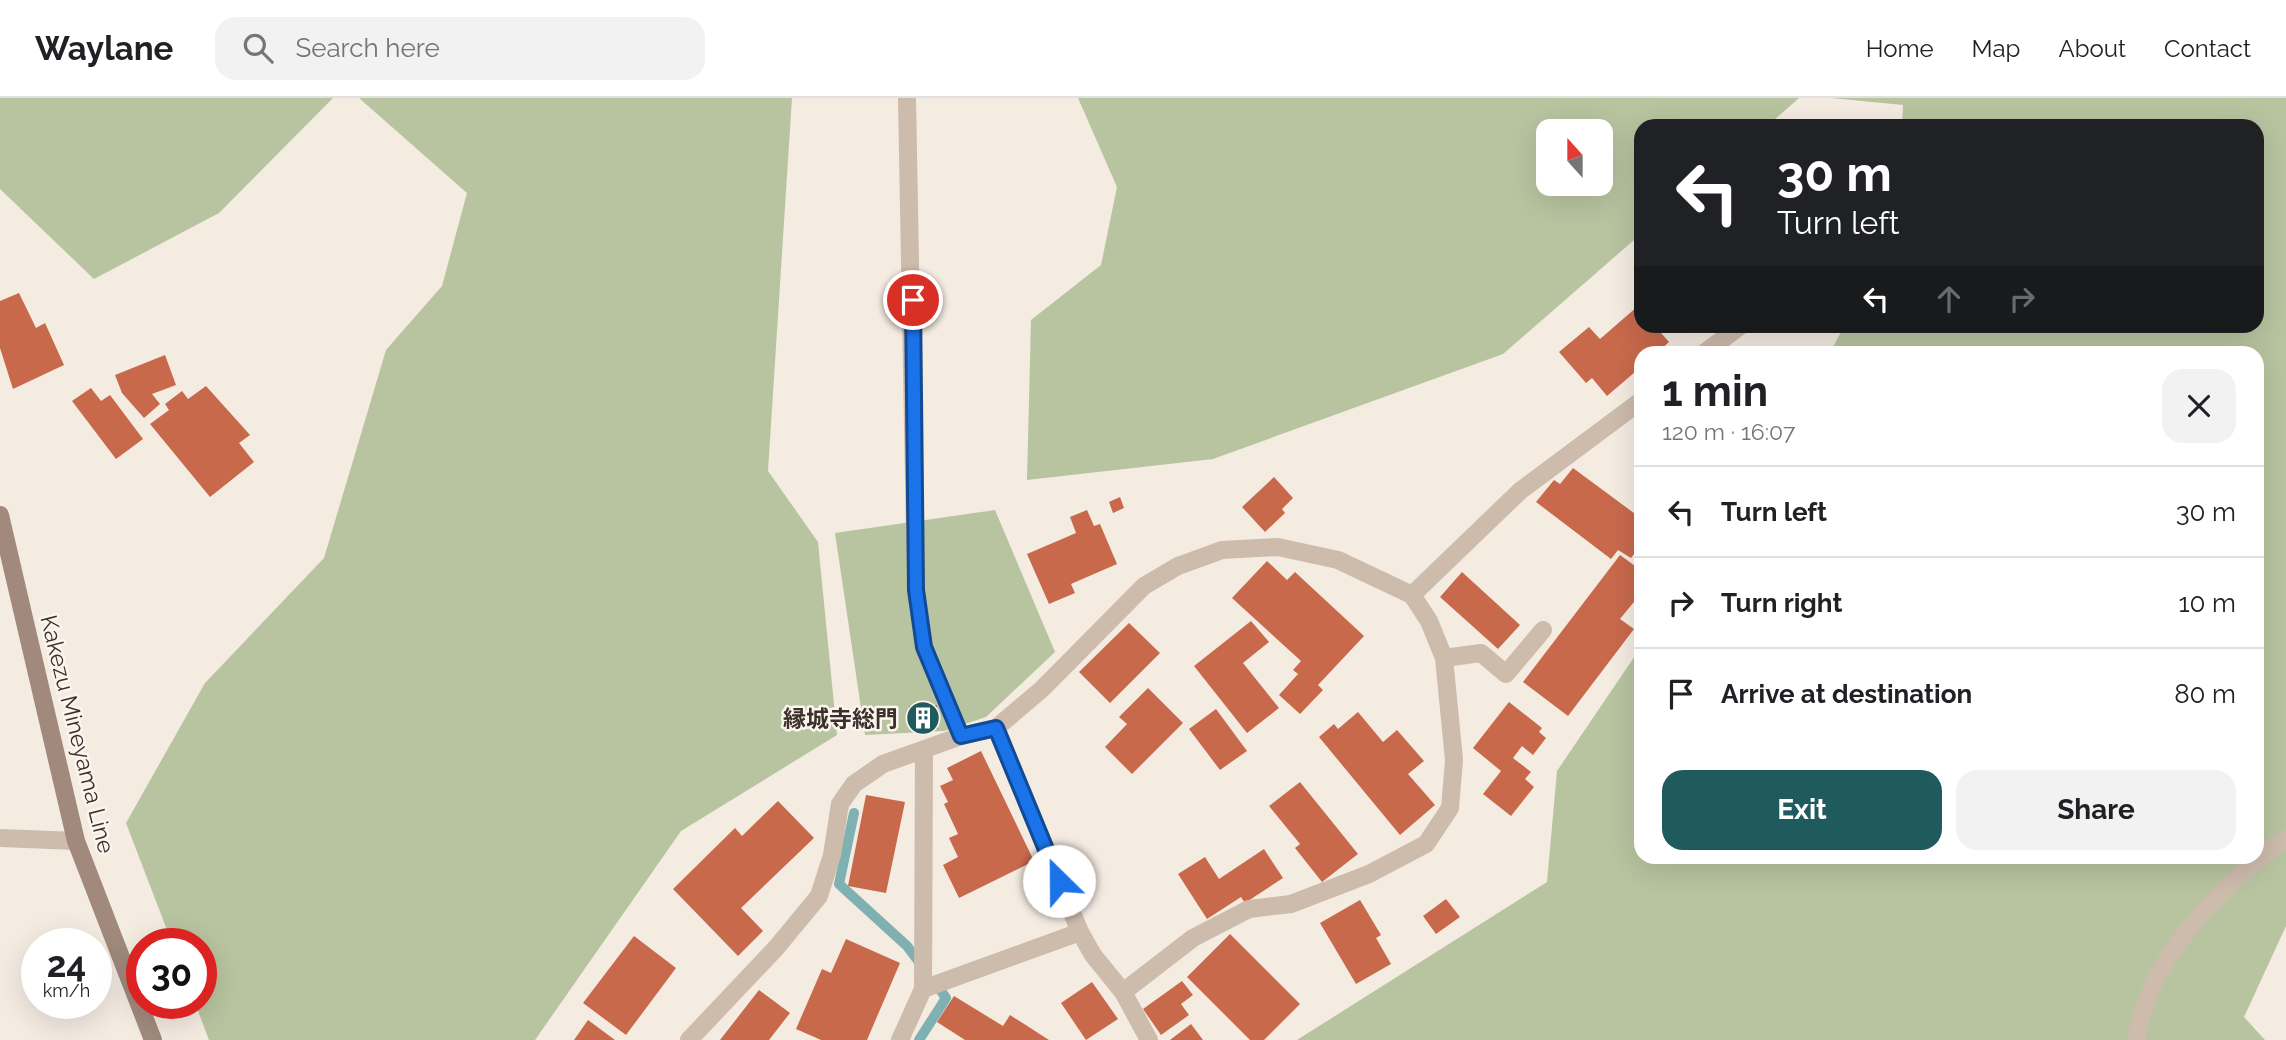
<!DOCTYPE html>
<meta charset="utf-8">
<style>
:root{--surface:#fff;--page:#f2f2f2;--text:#202124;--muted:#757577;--line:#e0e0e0;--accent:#1f5a5e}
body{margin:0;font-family:Raleway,"Noto Sans JP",sans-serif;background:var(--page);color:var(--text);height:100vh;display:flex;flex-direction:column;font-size:26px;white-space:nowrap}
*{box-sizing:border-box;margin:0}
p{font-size:23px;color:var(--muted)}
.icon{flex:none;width:38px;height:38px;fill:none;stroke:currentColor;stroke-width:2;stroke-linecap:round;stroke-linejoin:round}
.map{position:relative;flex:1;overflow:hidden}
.panel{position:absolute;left:1634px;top:248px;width:630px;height:518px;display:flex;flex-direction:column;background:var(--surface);border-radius:21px;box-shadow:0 7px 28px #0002}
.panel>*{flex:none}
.top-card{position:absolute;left:1634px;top:21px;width:630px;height:214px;border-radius:21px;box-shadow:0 7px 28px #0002;background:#202124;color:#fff;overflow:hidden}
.needle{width:46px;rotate:339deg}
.tools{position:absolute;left:1536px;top:21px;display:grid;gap:14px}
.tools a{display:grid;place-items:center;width:77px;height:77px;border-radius:14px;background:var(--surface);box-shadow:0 7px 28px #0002;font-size:35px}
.speed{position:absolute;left:21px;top:830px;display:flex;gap:14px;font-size:35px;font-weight:700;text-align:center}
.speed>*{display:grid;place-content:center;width:91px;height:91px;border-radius:50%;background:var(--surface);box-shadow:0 7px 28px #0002;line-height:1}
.speed small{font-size:18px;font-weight:400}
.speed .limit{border:10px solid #d22;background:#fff;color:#111}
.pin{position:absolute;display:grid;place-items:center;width:60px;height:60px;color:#fff;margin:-30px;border:4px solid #fff;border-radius:50%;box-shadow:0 2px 7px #0007}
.me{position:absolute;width:77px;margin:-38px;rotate:337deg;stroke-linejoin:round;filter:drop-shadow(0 0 5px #0008)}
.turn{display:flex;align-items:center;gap:24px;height:147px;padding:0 28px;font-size:32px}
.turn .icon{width:91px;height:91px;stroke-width:2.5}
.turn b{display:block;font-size:49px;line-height:60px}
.lanes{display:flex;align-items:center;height:66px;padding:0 28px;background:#0003;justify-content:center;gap:35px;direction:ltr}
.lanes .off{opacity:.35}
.round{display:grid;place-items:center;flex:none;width:74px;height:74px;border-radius:21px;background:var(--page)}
.head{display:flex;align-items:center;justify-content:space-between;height:119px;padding:0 28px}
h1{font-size:42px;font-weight:700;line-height:52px}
.button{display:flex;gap:14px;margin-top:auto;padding:14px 28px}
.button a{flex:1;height:80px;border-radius:21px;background:var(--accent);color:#fff;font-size:28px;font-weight:700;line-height:80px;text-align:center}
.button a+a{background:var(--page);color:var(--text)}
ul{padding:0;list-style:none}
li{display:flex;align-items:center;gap:21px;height:91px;padding:0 28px;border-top:2px solid var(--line)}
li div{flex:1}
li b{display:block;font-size:26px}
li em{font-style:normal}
header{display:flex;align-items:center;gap:42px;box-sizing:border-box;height:98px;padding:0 35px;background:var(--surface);border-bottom:2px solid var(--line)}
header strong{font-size:33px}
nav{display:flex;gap:38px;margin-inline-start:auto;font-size:24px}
.search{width:490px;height:63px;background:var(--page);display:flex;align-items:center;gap:18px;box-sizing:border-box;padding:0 24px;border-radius:21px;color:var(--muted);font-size:26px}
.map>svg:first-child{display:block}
.green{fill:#b8c4a0;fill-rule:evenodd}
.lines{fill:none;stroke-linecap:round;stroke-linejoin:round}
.stream{stroke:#7fb0b2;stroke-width:10}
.building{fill:#c8694b}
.street{stroke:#cdbbac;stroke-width:18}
.secondary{stroke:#a18a7d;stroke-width:18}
.route-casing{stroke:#114b97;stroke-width:18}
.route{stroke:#1a73e8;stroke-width:12}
.labels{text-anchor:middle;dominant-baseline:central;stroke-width:5;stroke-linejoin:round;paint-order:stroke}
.poi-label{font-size:23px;font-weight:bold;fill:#3b302b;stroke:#fbf5ee;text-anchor:end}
.street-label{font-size:23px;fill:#3b302b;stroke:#fbf5ee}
</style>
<header>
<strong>Waylane</strong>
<div class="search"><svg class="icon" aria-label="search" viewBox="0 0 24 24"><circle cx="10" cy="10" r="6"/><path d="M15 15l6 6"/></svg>Search here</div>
<nav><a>Home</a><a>Map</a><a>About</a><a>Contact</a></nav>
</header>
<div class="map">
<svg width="2286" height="942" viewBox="0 0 2286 942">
<rect width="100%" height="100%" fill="#f4ebe1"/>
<path class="green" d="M0,0H333L219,115L94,181L0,91Z
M359,0H792L768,373L818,444L837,637L681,733L535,942H209L195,905H201V845H172L126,725L205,585L324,460L386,252L442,188L467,95Z
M1078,0H1799L1767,28H1642L1641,136L1503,256L1213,361L1027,382L1031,222L1101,167L1117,89ZM1549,33H1601V86H1549Z
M1831,0H2286V828L2244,919L2265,942H1297L1547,784L1557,673L1641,549L1642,760H2258V256L1830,255L1844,228H2258V28H1902L1903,7Z
M995,412L1055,554L986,619L944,633L865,637L835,435Z"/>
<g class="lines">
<path class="stream" d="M854,715L839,786L907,848L922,868
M919,942L946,900L934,883"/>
</g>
<path class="building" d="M19,195L36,230L45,225L64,267L13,291L0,250V203Z
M1638,208L1642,212V228H1655L1669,244L1656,256H1642V268L1607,298L1592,280L1586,285L1559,254L1589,229L1600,241Z
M165,257L176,287L152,296L160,306L144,320L122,295L115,277Z
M206,288L250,337L239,345L254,364L210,399L150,326L169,312L165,306L182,293L188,301Z
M91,290L101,303L110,297L143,341L116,361L72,303Z
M1573,370L1642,421V446L1631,460L1618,452L1611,461L1536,404L1554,382L1560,386Z
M1274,379L1293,400L1282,411L1285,415L1265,434L1242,409Z
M1120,399L1124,410L1113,415L1109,404Z
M1087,412L1094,428L1100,426L1117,466L1071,486L1075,495L1049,506L1027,456L1076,435L1070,419Z
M1620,457L1642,473V494L1620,521L1634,531L1568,618L1523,584Z
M1267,463L1287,482L1295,474L1364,538L1318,587L1323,592L1300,616L1279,597L1298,576L1293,572L1301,563L1232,500Z
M1462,474L1520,527L1498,551L1440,499Z
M1251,523L1269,544L1243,565L1279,610L1247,635L1194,568Z
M1129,525L1160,555L1110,605L1079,574Z
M1148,590L1183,625L1132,676L1105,649L1127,626L1119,619Z
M1509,604L1542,630L1539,634L1546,640L1533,657L1522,648L1513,660L1531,674L1525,681L1534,689L1511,718L1483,696L1501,673L1473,650Z
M937,607L938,631L910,632L909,608Z
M1216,611L1247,653L1220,672L1189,631Z
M1358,614L1383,644L1397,632L1424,663L1408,676L1435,707L1400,737L1319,639L1334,626L1338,631Z
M981,653L1034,763L959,800L943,767L958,759L949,740L958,736L944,706L948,704L940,688L953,682L947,670Z
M1300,684L1358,756L1322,784L1295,750L1300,746L1269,708Z
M866,697L905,704L886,795L848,788Z
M778,703L814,740L741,810L763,833L738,858L673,791L735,730L742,738Z
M1264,751L1283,780L1245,805L1241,799L1207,821L1178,776L1205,759L1219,781Z
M1446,801L1460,819L1436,836L1423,818Z
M1360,802L1381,837L1376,840L1391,866L1356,886L1320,825Z
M1230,836L1300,906L1264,942H1250L1187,879Z
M634,838L676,870L626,937L583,905Z
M846,841L900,865L867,942H821L796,931L822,871L831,875Z
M1182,883L1193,897L1181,906L1189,917L1161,937L1143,911Z
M1092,884L1118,921L1086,942L1061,905Z
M759,892L790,915L769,942H720Z
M954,898L1003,928L1010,917L1049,942H965L937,924Z
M588,922L615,942H574Z
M1191,926L1203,942H1170Z"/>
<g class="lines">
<path class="street" d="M1703,256L1740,228
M1412,497L1520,393L1642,302
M1444,560L1481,555L1506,576L1543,532
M996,630L1080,834L1093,857L1123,894L1149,942
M961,638L996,630L1042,591L1144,488L1178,468L1222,452L1278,449L1338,462L1412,497L1429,523L1444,560L1454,662L1450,710L1426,746L1369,776L1291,806L1249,811L1193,840L1123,894
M0,740L76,743
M923,891L1080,834
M689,942L776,850L819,798L832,757L840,706L854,686L883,666L961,638L924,549L916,492L907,0
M900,942L923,891L924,652
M2136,942C2147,862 2222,785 2286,740"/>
<path class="secondary" d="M0,417L76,743L153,942"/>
</g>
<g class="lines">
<g class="route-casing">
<path id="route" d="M913,202L916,492L924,549L961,638L996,630L1059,783"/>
</g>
<use href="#route" class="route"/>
</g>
<defs>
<g id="building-disc" transform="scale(1.75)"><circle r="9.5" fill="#1f5a5e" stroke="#fbf5ee"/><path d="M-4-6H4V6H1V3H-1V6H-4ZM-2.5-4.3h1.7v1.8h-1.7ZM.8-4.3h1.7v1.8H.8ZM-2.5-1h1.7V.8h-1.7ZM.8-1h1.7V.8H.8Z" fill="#fff"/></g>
</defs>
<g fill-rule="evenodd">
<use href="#building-disc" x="923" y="620"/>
</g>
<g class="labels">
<g class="poi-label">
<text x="898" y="620">縁城寺総門</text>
</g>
<g class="street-label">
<text transform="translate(78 636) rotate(76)">Kakezu Mineyama Line</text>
</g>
</g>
</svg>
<div class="tools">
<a><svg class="needle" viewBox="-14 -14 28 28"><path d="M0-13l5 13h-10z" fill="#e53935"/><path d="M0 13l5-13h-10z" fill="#757577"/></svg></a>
</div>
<div class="speed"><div>24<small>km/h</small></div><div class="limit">30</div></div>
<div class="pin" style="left:913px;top:202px;background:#d93025"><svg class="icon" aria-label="arrive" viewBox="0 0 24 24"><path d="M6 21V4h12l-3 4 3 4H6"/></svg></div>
<svg class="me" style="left:1059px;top:783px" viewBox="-20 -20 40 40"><circle r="19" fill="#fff"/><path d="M0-13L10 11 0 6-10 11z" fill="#1a73e8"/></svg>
<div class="top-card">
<div class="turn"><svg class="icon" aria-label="left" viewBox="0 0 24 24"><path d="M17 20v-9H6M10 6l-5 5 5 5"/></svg><div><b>30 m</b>Turn left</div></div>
<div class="lanes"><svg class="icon" aria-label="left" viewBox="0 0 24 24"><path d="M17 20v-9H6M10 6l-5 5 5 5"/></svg><svg class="icon off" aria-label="ahead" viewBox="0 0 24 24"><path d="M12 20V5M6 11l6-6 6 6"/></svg><svg class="icon off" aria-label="right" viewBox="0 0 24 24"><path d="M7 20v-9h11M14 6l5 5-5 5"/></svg></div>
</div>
<section class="panel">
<div class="head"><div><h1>1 min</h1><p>120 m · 16:07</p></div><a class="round"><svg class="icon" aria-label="close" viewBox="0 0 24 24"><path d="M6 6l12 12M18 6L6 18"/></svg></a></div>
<ul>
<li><svg class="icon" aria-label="left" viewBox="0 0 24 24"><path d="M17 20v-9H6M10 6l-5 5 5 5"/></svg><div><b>Turn left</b></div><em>30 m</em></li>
<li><svg class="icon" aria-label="right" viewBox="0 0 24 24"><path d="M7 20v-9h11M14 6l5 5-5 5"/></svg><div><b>Turn right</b></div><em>10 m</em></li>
<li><svg class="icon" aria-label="arrive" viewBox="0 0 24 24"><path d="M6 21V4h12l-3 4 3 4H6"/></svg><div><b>Arrive at destination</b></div><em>80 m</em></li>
</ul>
<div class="button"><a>Exit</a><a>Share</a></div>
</section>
</div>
